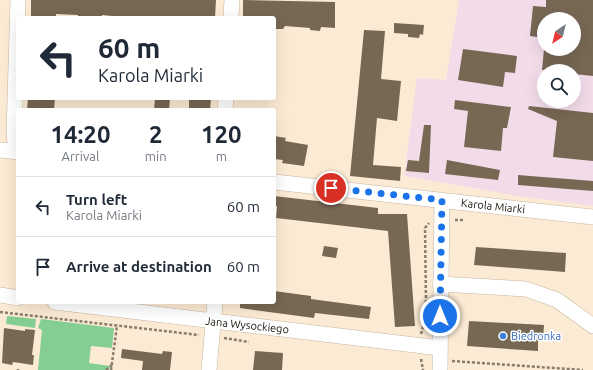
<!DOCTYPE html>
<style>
:root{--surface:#fff;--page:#f2f2f3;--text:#1f2937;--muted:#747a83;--line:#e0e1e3}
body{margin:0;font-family:Ubuntu,sans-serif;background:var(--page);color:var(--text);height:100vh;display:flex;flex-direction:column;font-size:15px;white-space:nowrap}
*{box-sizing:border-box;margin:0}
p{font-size:13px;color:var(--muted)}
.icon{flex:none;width:22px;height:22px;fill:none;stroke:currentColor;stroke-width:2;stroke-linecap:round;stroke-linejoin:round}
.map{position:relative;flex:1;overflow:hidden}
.panel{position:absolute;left:16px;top:108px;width:260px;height:196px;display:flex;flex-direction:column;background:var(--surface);border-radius:4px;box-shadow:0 4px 16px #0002}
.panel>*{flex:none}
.guide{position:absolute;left:16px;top:16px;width:260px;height:84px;border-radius:4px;box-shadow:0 4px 16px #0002;background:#fff;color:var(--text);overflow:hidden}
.needle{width:26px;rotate:215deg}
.tools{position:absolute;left:537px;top:12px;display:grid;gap:8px}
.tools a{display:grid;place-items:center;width:44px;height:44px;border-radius:50%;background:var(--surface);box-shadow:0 4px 16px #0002;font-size:20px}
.pin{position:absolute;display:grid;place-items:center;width:34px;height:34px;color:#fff;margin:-17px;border:2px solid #fff;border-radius:50%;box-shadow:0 1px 4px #0007}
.me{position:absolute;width:44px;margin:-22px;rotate:0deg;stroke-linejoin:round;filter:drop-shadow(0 0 3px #0008)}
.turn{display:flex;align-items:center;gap:14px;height:84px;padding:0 16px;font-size:18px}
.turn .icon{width:52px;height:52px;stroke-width:2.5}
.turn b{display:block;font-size:28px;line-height:34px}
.eta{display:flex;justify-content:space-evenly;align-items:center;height:68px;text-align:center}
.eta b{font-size:24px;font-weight:600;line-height:28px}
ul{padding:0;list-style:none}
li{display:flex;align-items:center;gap:12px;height:60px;padding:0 16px;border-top:1px solid var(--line)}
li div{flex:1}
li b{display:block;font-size:15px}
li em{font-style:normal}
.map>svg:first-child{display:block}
.industrial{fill:#f2dcea;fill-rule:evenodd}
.green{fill:#85ce93}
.building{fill:#776854}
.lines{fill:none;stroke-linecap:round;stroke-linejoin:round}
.minor-casing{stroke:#c7b6a1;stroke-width:16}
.path{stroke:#887c6d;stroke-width:2.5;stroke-dasharray:3 2;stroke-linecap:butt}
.minor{stroke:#fff;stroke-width:15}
.route{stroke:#1a73e8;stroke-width:7;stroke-dasharray:0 12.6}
.shop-dot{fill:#3f7fe0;stroke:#fff;stroke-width:1.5}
.labels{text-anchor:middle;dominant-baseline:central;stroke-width:3;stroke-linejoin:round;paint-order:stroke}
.street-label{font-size:11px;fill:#19130b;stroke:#fff}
.shop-label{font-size:11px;fill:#366cbe;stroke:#fff;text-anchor:start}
</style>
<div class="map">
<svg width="593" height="370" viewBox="0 0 593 370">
<rect width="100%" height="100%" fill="#fcebd4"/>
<path class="industrial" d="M459,0H593V206L518,196L404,176L417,78L446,80ZM544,19H574V49H544ZM544,71H574V101H544Z"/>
<path class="green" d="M7,316L36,319L35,328L6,324Z
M41,319L114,328L112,348L91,346L89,363L110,366L109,370H38L42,330L38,328Z"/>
<path class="building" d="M31,0H216L215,18H132L102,15V17L78,18V15L56,14V18H31Z
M243,0L335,2V28L321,27L320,31L310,30V28L285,26L283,29H274V18H243Z
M546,0H593V76L574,74V71L542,70L544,49H574V19H544V38L530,36L533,6L546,7Z
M394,23L424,25L423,35L420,34L419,38L408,37V34L394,33Z
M364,30L385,31L381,79L401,81L397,121L377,118L373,165L401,167L400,181L350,176Z
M463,49L517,56L515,73L505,72L503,87L458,80Z
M28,98H55L54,110H27Z
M155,98H170L169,110H154Z
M189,98H211L210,110H189Z
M455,100L511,107L507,128H503L501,151L464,147L468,111L454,109Z
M529,106L593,113V161L553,157L557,121L528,109Z
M424,125H431L429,173L406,171L408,160L419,161Z
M274,136L286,138L285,141L308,145L304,166L282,163L283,160L274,159Z
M447,160L500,170L498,180L445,174Z
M518,175L593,181V191L518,185Z
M274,196L378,208V214H407L415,326L395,327L388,231L276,218L277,206H274Z
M324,246L338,248L336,258L322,256Z
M476,247L566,253L565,272L474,265Z
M274,291L311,296V299L371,307L369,319L315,313L314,318L240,308V302H274Z
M469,321L544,325L543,340H538V351L467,346Z
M4,328L25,331V329L35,330L32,355H34L33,365L13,362L12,365L2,363Z
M122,349L162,354L163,351L172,352L170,370H142L143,361L121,358Z
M255,351L283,353L282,370H253Z"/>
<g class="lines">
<g class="minor-casing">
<path id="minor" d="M231,18L232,0
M225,110L226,98
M0,150L18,152
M16,152L14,133L18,0
M274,182L593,217
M440,284L526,289L557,300L593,326
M0,295L18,298
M55,302L440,348
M209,370L215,302
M440,370L442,200"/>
</g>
<path class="path" d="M455,220H465
M426,303L425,228L429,223
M0,312L199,335
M421,334L426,316
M224,338L249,342
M421,359L423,370
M452,361L583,370
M18,370V369
M106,370L112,365
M111,370L117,326"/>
<use href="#minor" class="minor"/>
</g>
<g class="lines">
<path class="route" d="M331,188L442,200L440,316"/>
</g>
<circle class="shop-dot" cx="503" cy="336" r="4"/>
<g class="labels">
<g class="street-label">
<text transform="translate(493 206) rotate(6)">Karola Miarki</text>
<text transform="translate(247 325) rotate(6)">Jana Wysockiego</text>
</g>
<g class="shop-label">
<text x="511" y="336">Biedronka</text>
</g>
</g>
</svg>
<div class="tools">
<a><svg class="needle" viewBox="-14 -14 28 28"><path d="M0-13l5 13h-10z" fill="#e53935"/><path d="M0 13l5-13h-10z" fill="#747a83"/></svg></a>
<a><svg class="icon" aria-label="search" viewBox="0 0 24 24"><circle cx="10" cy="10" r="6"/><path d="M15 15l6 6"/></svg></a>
</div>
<div class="pin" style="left:331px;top:188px;background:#d93025"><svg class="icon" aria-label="arrive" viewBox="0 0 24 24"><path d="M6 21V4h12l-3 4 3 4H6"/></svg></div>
<svg class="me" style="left:440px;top:316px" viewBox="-20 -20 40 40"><circle r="17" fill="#1a73e8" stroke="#fff" stroke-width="3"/><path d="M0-11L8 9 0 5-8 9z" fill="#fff"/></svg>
<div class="guide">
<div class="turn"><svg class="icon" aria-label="left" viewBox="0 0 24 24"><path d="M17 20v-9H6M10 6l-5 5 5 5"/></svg><div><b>60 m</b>Karola Miarki</div></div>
</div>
<section class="panel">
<div class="eta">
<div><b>14:20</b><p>Arrival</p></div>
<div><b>2</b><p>min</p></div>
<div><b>120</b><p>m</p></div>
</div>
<ul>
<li><svg class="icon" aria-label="left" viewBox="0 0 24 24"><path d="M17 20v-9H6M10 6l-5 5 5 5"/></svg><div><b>Turn left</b><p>Karola Miarki</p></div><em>60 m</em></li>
<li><svg class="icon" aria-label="arrive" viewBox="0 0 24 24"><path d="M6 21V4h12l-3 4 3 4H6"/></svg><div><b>Arrive at destination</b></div><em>60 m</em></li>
</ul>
</section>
</div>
